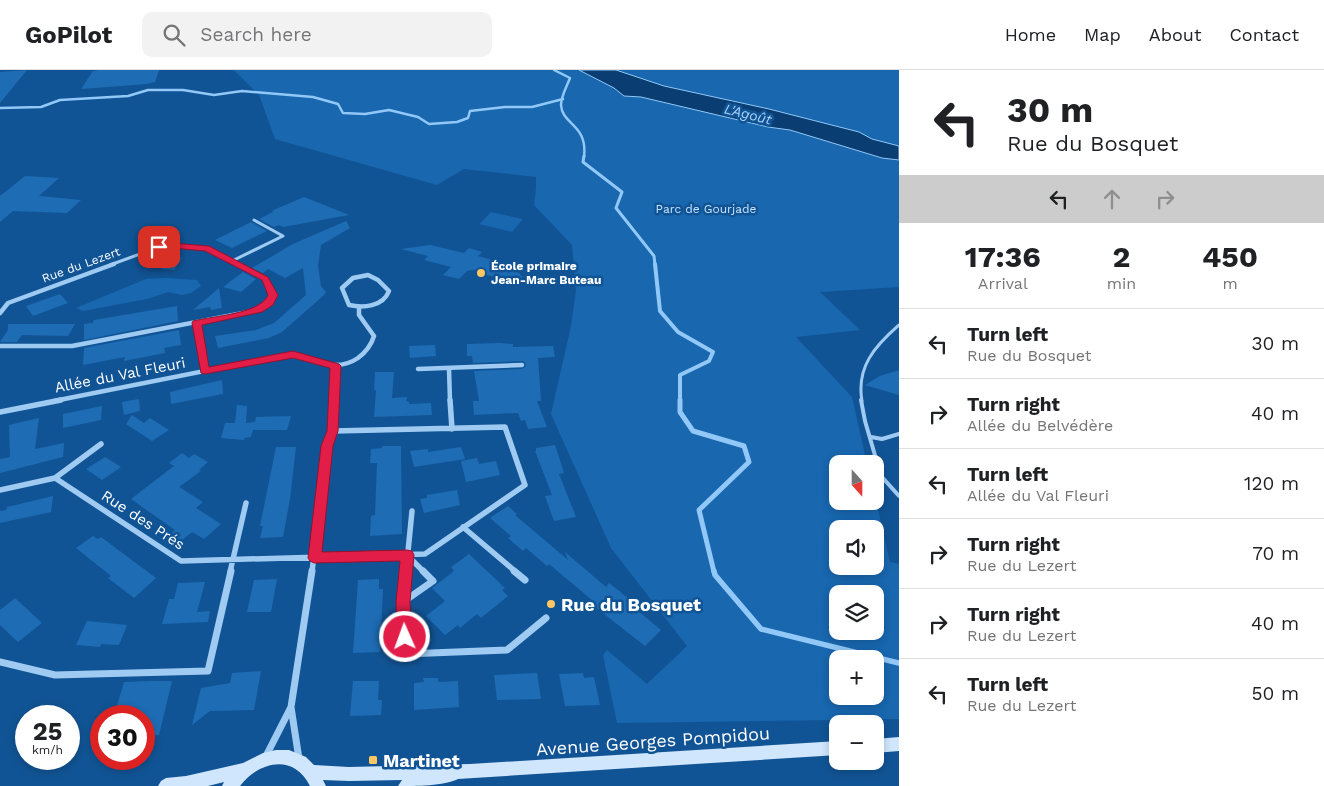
<!DOCTYPE html>
<meta charset="utf-8">
<style>
:root{--surface:#fff;--page:#f2f2f2;--text:#202124;--muted:#757577;--line:#e0e0e0}
body{margin:0;font-family:"Work Sans",sans-serif;background:var(--page);color:var(--text);height:100vh;display:flex;flex-direction:column;font-size:19px;white-space:nowrap}
*{box-sizing:border-box;margin:0}
p{font-size:16px;color:var(--muted)}
.icon{flex:none;width:28px;height:28px;fill:none;stroke:currentColor;stroke-width:2;stroke-linecap:round;stroke-linejoin:round}
.map{position:relative;flex:1;overflow:hidden}
.side{display:flex;flex-direction:column;background:var(--surface);width:425px}
.side>*{flex:none}
.guide{background:#fff;color:var(--text);overflow:hidden}
.needle{width:32px;rotate:159deg}
.controls{position:absolute;left:829px;top:385px;display:grid;gap:10px}
.controls a{display:grid;place-items:center;width:55px;height:55px;border-radius:10px;background:var(--surface);box-shadow:0 2px 8px #0003;font-size:25px}
.speed{position:absolute;left:15px;top:635px;display:flex;gap:10px;font-size:25px;font-weight:700;text-align:center}
.speed>*{display:grid;place-content:center;width:65px;height:65px;border-radius:50%;background:var(--surface);box-shadow:0 2px 8px #0003;line-height:1}
.speed small{font-size:12px;font-weight:400}
.speed .limit{border:8px solid #d22;background:#fff;color:#111}
.pin{position:absolute;display:grid;place-items:center;width:42px;height:42px;color:#fff;margin:-21px;border-radius:10px;box-shadow:0 2px 8px #0006}
.me{position:absolute;width:55px;margin:-28px;rotate:358deg;stroke-linejoin:round;filter:drop-shadow(0 0 4px #0008)}
.turn{display:flex;align-items:center;gap:18px;height:105px;padding:0 25px;font-size:22px}
.turn .icon{width:65px;height:65px;stroke-width:2.5}
.turn b{display:block;font-size:35px;line-height:42px}
.lanes{display:flex;align-items:center;height:48px;padding:0 25px;background:#0003;justify-content:center;gap:25px;direction:ltr}
.lanes .off{opacity:.35}
.eta{display:flex;justify-content:space-evenly;align-items:center;height:85px;text-align:center}
.eta b{font-size:30px;font-weight:700;line-height:35px}
ul{padding:0;list-style:none}
li{display:flex;align-items:center;gap:15px;height:70px;padding:0 25px;border-top:1px solid var(--line)}
li div{flex:1}
li b{display:block;font-size:19px}
li em{font-style:normal}
header{display:flex;align-items:center;gap:30px;box-sizing:border-box;height:70px;padding:0 25px;background:var(--surface);border-bottom:1px solid var(--line)}
header strong{font-size:24px}
nav{display:flex;gap:28px;margin-inline-start:auto;font-size:18px}
.search{width:350px;height:45px;background:var(--page);display:flex;align-items:center;gap:12px;box-sizing:border-box;padding:0 18px;border-radius:10px;color:var(--muted);font-size:19px}
main{display:flex;flex:1;min-height:0}
.map>svg:first-child{display:block}
.green{fill:#1867af;fill-rule:evenodd}
.water{fill:#0a3d71;stroke:#91c8f7}
.lines{fill:none;stroke-linecap:round;stroke-linejoin:round}
.stream-far4{stroke:#91c8f7;stroke-width:2.5}
.stream-far3{stroke:#91c8f7;stroke-width:3}
.stream-far2{stroke:#91c8f7;stroke-width:4}
.stream-far1{stroke:#91c8f7;stroke-width:5}
.stream{stroke:#91c8f7;stroke-width:5.5}
.building{fill:#1e6cb4}
.lane-far1{stroke:#9fcbf3;stroke-width:3}
.lane{stroke:#9fcbf3;stroke-width:4}
.street-far3{stroke:#9fcbf3;stroke-width:3}
.street-far2{stroke:#9fcbf3;stroke-width:4.5}
.street-far1{stroke:#9fcbf3;stroke-width:5.5}
.street{stroke:#9fcbf3;stroke-width:7}
.secondary{fill:#cfe6fd;fill-rule:evenodd}
.route{fill:#e11d48;stroke:#92132f}
.poi-dot{fill:#ffc661;stroke:#115495;stroke-width:2}
.labels{text-anchor:middle;dominant-baseline:central;stroke-width:5;stroke-linejoin:round;paint-order:stroke}
.far-park-label{font-size:12px;fill:#c7e4fe;stroke:#115495}
.far-street-label{font-size:12px;fill:#fff;stroke:#115495}
.far-poi-label{font-size:12px;font-weight:bold;fill:#fff;stroke:#115495;text-anchor:start}
.far-water-label{font-size:14px;font-style:italic;fill:#abd5fa;stroke:#115495}
.street-label{font-size:15px;fill:#fff;stroke:#115495}
.near-poi-label{font-size:18px;font-weight:bold;fill:#fff;stroke:#115495;text-anchor:start}
.near-street-label{font-size:18px;fill:#fff;stroke:#115495}
</style>
<header>
<strong>GoPilot</strong>
<div class="search"><svg class="icon" aria-label="search" viewBox="0 0 24 24"><circle cx="10" cy="10" r="6"/><path d="M15 15l6 6"/></svg>Search here</div>
<nav><a>Home</a><a>Map</a><a>About</a><a>Contact</a></nav>
</header>
<main>
<div class="map">
<svg width="899" height="716" viewBox="0 0 899 716">
<rect width="100%" height="100%" fill="#115495"/>
<path class="green" d="M234,0H899V217L820,222L860,260L796,267L852,327L867,394H838V431H875V427L890,492L899,494V649L617,653L603,585L607,580L647,614L687,576L611,478L551,344L571,256L576,221L572,175L534,135L536,118V107L464,99L437,115L275,69L259,25ZM838,459H875V496H838ZM838,524H875V561H838ZM838,589H875V626H838Z
M491,142L523,149L512,162L479,154Z
M167,208L197,210L201,216L191,223L182,225L168,222L147,229L83,241L76,238L146,209Z"/>
<path class="water" d="M579,0H616L664,16L769,39L859,62L872,69L899,76V90L882,88L790,60L768,57L641,27L624,26L614,18Z"/>
<g class="lines">
<path class="stream-far4" d="M554,0L570,8C567,16 561,26 561,35C562,55 588,54 584,87
M0,38L41,37L60,30L128,26L148,20H183L214,25L242,21L313,27L338,34L343,43L365,44L389,40L418,47L429,54L457,52L468,48L470,41L505,37H532L563,29"/>
<path class="stream-far3" d="M584,86L583,92L622,122L616,138L654,186L655,195"/>
<path class="stream-far2" d="M655,194L660,241L678,262L713,282L709,291L680,305V331"/>
<path class="stream-far1" d="M680,330V342L693,361L744,376L749,392L699,440L714,502"/>
<path class="stream" d="M714,501L715,505L761,559L899,593"/>
</g>
<path class="building" d="M27,0L0,33V2Z
M99,0H159L155,12L147,14L81,19L93,1Z
M25,106L59,108L39,126L81,130L67,143L13,141L0,152V126Z
M304,127L349,145L283,157L279,155L274,157L259,149L273,142L272,141L276,139Z
M346,151L350,158L321,175L318,196L321,216L326,222L323,226L282,262L269,268L218,278L215,266L256,260L274,253L306,225L303,198L285,208L268,199L263,203L252,198L293,174Z
M251,152L267,161L232,178L215,170Z
M430,175L464,183L469,178L482,182L478,186L513,196L527,213L486,205L481,204L478,199L467,201L459,209L443,205L451,197L424,190L428,186L401,179Z
M168,187L182,188L174,200L162,199Z
M243,202L256,209L241,222L223,217Z
M219,218L222,238L211,240L210,237L193,240Z
M60,224L68,233L33,246L26,236Z
M177,236L178,251L84,270V254L93,253L94,250Z
M8,254H75L68,266L22,265L17,272H0L8,260Z
M179,260L181,275L164,278L165,283L124,291L125,287L83,295L84,278Z
M499,273L513,274V277L553,276L555,287L538,288L541,331H537L547,357L528,359L525,350L521,351L518,343L474,345L473,331H479L474,301L522,299L526,296L525,292L522,291L473,293L472,286H467V274Z
M435,275L436,286L410,288L409,276Z
M899,300V325L865,315L880,306Z
M375,302H394L392,328L407,327L406,331L409,332V334L431,333L432,345L374,347L376,320H374Z
M222,310L223,324L171,334L170,322Z
M139,329L140,341L124,345L122,332Z
M237,335L247,336L246,353L255,352L256,347L291,346L287,360H253L251,367L244,368V370L221,368L225,353H235Z
M102,336L101,350L63,358V344Z
M132,345L144,353L150,348L169,360L152,371L126,354Z
M39,348L35,379L64,373L63,387L0,403V389L10,387L9,355Z
M555,375L564,403L559,404L576,447L554,451L545,426L552,425L535,381H536V378Z
M382,376H401L402,464L370,466L371,446L375,445L377,393H370L371,379L382,378Z
M276,377H296L290,429L283,467L260,468L263,456H260Z
M461,377L465,389L414,397L410,381L428,379V382Z
M182,383L189,388L194,384L208,392L199,400L201,401L179,417L203,432L196,438L221,454L204,469L192,462L175,476L165,469L175,460L131,429L174,396L169,393Z
M105,387L121,397L102,410L86,399Z
M477,388L479,394L496,391L500,405L466,412L461,391Z
M457,420L460,435L424,443L420,429L427,428V425Z
M53,426L51,442L0,453V441L6,440L7,437Z
M508,436L517,444L515,445L568,490L565,482L606,517L609,513L628,528L626,531L661,560L645,576L599,540L589,532L592,530L549,494L547,496L526,478L523,481L508,468L511,466L490,448Z
M93,466L98,469L101,467L156,508L134,528L108,508L111,506L76,478Z
M469,484L505,518L502,520L508,526L481,548L477,544L460,558L458,555L445,565L426,546L445,531L432,518L454,501L451,497Z
M277,509L271,542H247L254,510Z
M379,509V519H383L380,582L353,583L358,510Z
M205,512L197,542L210,541L208,552L162,554L169,529H174L178,513Z
M15,528L42,553L18,572L0,555V540Z
M87,551L127,555L119,575L101,574L100,577L76,575Z
M261,601L254,640L210,641L192,655L201,618L230,613L232,603Z
M537,603L541,629L497,630L494,605Z
M583,603L584,608L594,607L600,635L565,636L559,604Z
M423,608H438V612L458,611L459,637L414,640V613L424,612Z
M151,611H172L159,665L144,666V646H114L124,612Z
M353,611H379L378,630H382L381,645L350,646Z"/>
<g class="lines">
<path class="lane-far1" d="M862,331C856,297 875,276 899,255"/>
<path class="lane" d="M861,330L865,351L881,406L899,426
M871,367L882,369L899,364"/>
<path class="street-far3" d="M232,191L283,166L254,150
M110,195L159,177L172,176L206,178L239,195"/>
<path class="street-far2" d="M368,205L378,210L389,221C383,237 363,238 349,235L342,218L353,208Z
M0,243L8,233L114,194
M197,253L205,301
M0,276H72L259,240L270,233L273,225L265,209L236,194
M418,299L522,295
M449,299L450,331
M54,331L285,285C311,286 333,305 358,288C366,282 371,276 374,266L359,245V238
M334,331L336,296"/>
<path class="street-far1" d="M450,330L452,359
M0,342L61,330
M55,408L101,374
M0,420L55,408L181,491L425,484L525,415L505,357L333,361
M463,457L516,502
M407,485L424,502
M230,502L246,433
M312,502L327,376L333,361L334,330
M406,502L412,441"/>
<path class="street" d="M406,501L403,532L405,584L507,580L546,548
M514,501L525,510
M403,532L433,511L423,501
M0,592L55,605L208,601L231,501
M265,688L291,637
M299,689L291,637L312,501"/>
<path class="secondary" d="M899,667V681L875,683V669Z
M838,671V685L458,709C444,716 416,716 398,716L402,710L349,711L323,710L326,716H310C294,683 259,691 240,716H222L224,712L208,716H158L161,711L166,708L186,706L243,693L263,683L276,680H289L306,687L314,695L349,697L470,694Z"/>
</g>
<path class="route" d="M172,173L209,176L268,207L278,225L273,235L262,242L202,255L209,297L293,281L339,294L341,296L338,361L333,376L322,482L407,480L412,481L414,485L410,532L412,567L410,571L405,573L399,571L397,567L396,532L400,491L314,493L310,491L308,488L321,376L327,361L330,298L293,288L205,304L201,303L192,253L193,251C213,246 260,244 268,225L262,210L205,181L172,178L159,180L155,177Z"/>
<g class="poi-dot">
<circle cx="481" cy="203" r="5"/>
<circle cx="551" cy="534" r="5"/>
<rect x="368" y="685" width="10" height="10" rx="2.5"/>
</g>
<g class="labels">
<g class="far-park-label">
<text x="706" y="139">Parc de Gourjade</text>
</g>
<g class="far-street-label">
<text transform="translate(81 195) rotate(-20)">Rue du Lezert</text>
</g>
<g class="far-poi-label">
<text x="491" y="196">École primaire<tspan x="491" dy="14">Jean-Marc Buteau</tspan></text>
</g>
<g class="far-water-label">
<text transform="translate(748 44) rotate(14)">L'Agoût</text>
</g>
<g class="street-label">
<text transform="translate(120 305) rotate(-11)">Allée du Val Fleuri</text>
<text transform="translate(143 450) rotate(33)">Rue des Prés</text>
</g>
<g class="near-poi-label">
<text x="561" y="534">Rue du Bosquet</text>
<text x="383" y="690">Martinet</text>
</g>
<g class="near-street-label">
<text transform="translate(653 671) rotate(-4)">Avenue Georges Pompidou</text>
</g>
</g>
</svg>
<div class="controls">
<a><svg class="needle" viewBox="-14 -14 28 28"><path d="M0-13l5 13h-10z" fill="#e53935"/><path d="M0 13l5-13h-10z" fill="#757577"/></svg></a>
<a><svg class="icon" aria-label="sound" viewBox="0 0 24 24"><path d="M4 9h4l5-4v14l-5-4H4zM17 9q2 3 0 6"/></svg></a>
<a><svg class="icon" aria-label="layers" viewBox="0 0 24 24"><path d="M12 4l9 5-9 5-9-5zM3 14l9 5 9-5"/></svg></a>
<a>+</a>
<a>−</a>
</div>
<div class="speed"><div>25<small>km/h</small></div><div class="limit">30</div></div>
<div class="pin" style="left:159px;top:177px;background:#d93025"><svg class="icon" aria-label="arrive" viewBox="0 0 24 24"><path d="M6 21V4h12l-3 4 3 4H6"/></svg></div>
<svg class="me" style="left:405px;top:567px" viewBox="-20 -20 40 40"><circle r="17" fill="#e11d48" stroke="#fff" stroke-width="3"/><path d="M0-11L8 9 0 5-8 9z" fill="#fff"/></svg>
</div>
<section class="side">
<div class="guide">
<div class="turn"><svg class="icon" aria-label="left" viewBox="0 0 24 24"><path d="M17 20v-9H6M10 6l-5 5 5 5"/></svg><div><b>30 m</b>Rue du Bosquet</div></div>
<div class="lanes"><svg class="icon" aria-label="left" viewBox="0 0 24 24"><path d="M17 20v-9H6M10 6l-5 5 5 5"/></svg><svg class="icon off" aria-label="ahead" viewBox="0 0 24 24"><path d="M12 20V5M6 11l6-6 6 6"/></svg><svg class="icon off" aria-label="right" viewBox="0 0 24 24"><path d="M7 20v-9h11M14 6l5 5-5 5"/></svg></div>
</div>
<div class="eta">
<div><b>17:36</b><p>Arrival</p></div>
<div><b>2</b><p>min</p></div>
<div><b>450</b><p>m</p></div>
</div>
<ul>
<li><svg class="icon" aria-label="left" viewBox="0 0 24 24"><path d="M17 20v-9H6M10 6l-5 5 5 5"/></svg><div><b>Turn left</b><p>Rue du Bosquet</p></div><em>30 m</em></li>
<li><svg class="icon" aria-label="right" viewBox="0 0 24 24"><path d="M7 20v-9h11M14 6l5 5-5 5"/></svg><div><b>Turn right</b><p>Allée du Belvédère</p></div><em>40 m</em></li>
<li><svg class="icon" aria-label="left" viewBox="0 0 24 24"><path d="M17 20v-9H6M10 6l-5 5 5 5"/></svg><div><b>Turn left</b><p>Allée du Val Fleuri</p></div><em>120 m</em></li>
<li><svg class="icon" aria-label="right" viewBox="0 0 24 24"><path d="M7 20v-9h11M14 6l5 5-5 5"/></svg><div><b>Turn right</b><p>Rue du Lezert</p></div><em>70 m</em></li>
<li><svg class="icon" aria-label="right" viewBox="0 0 24 24"><path d="M7 20v-9h11M14 6l5 5-5 5"/></svg><div><b>Turn right</b><p>Rue du Lezert</p></div><em>40 m</em></li>
<li><svg class="icon" aria-label="left" viewBox="0 0 24 24"><path d="M17 20v-9H6M10 6l-5 5 5 5"/></svg><div><b>Turn left</b><p>Rue du Lezert</p></div><em>50 m</em></li>
</ul>
</section>
</main>
